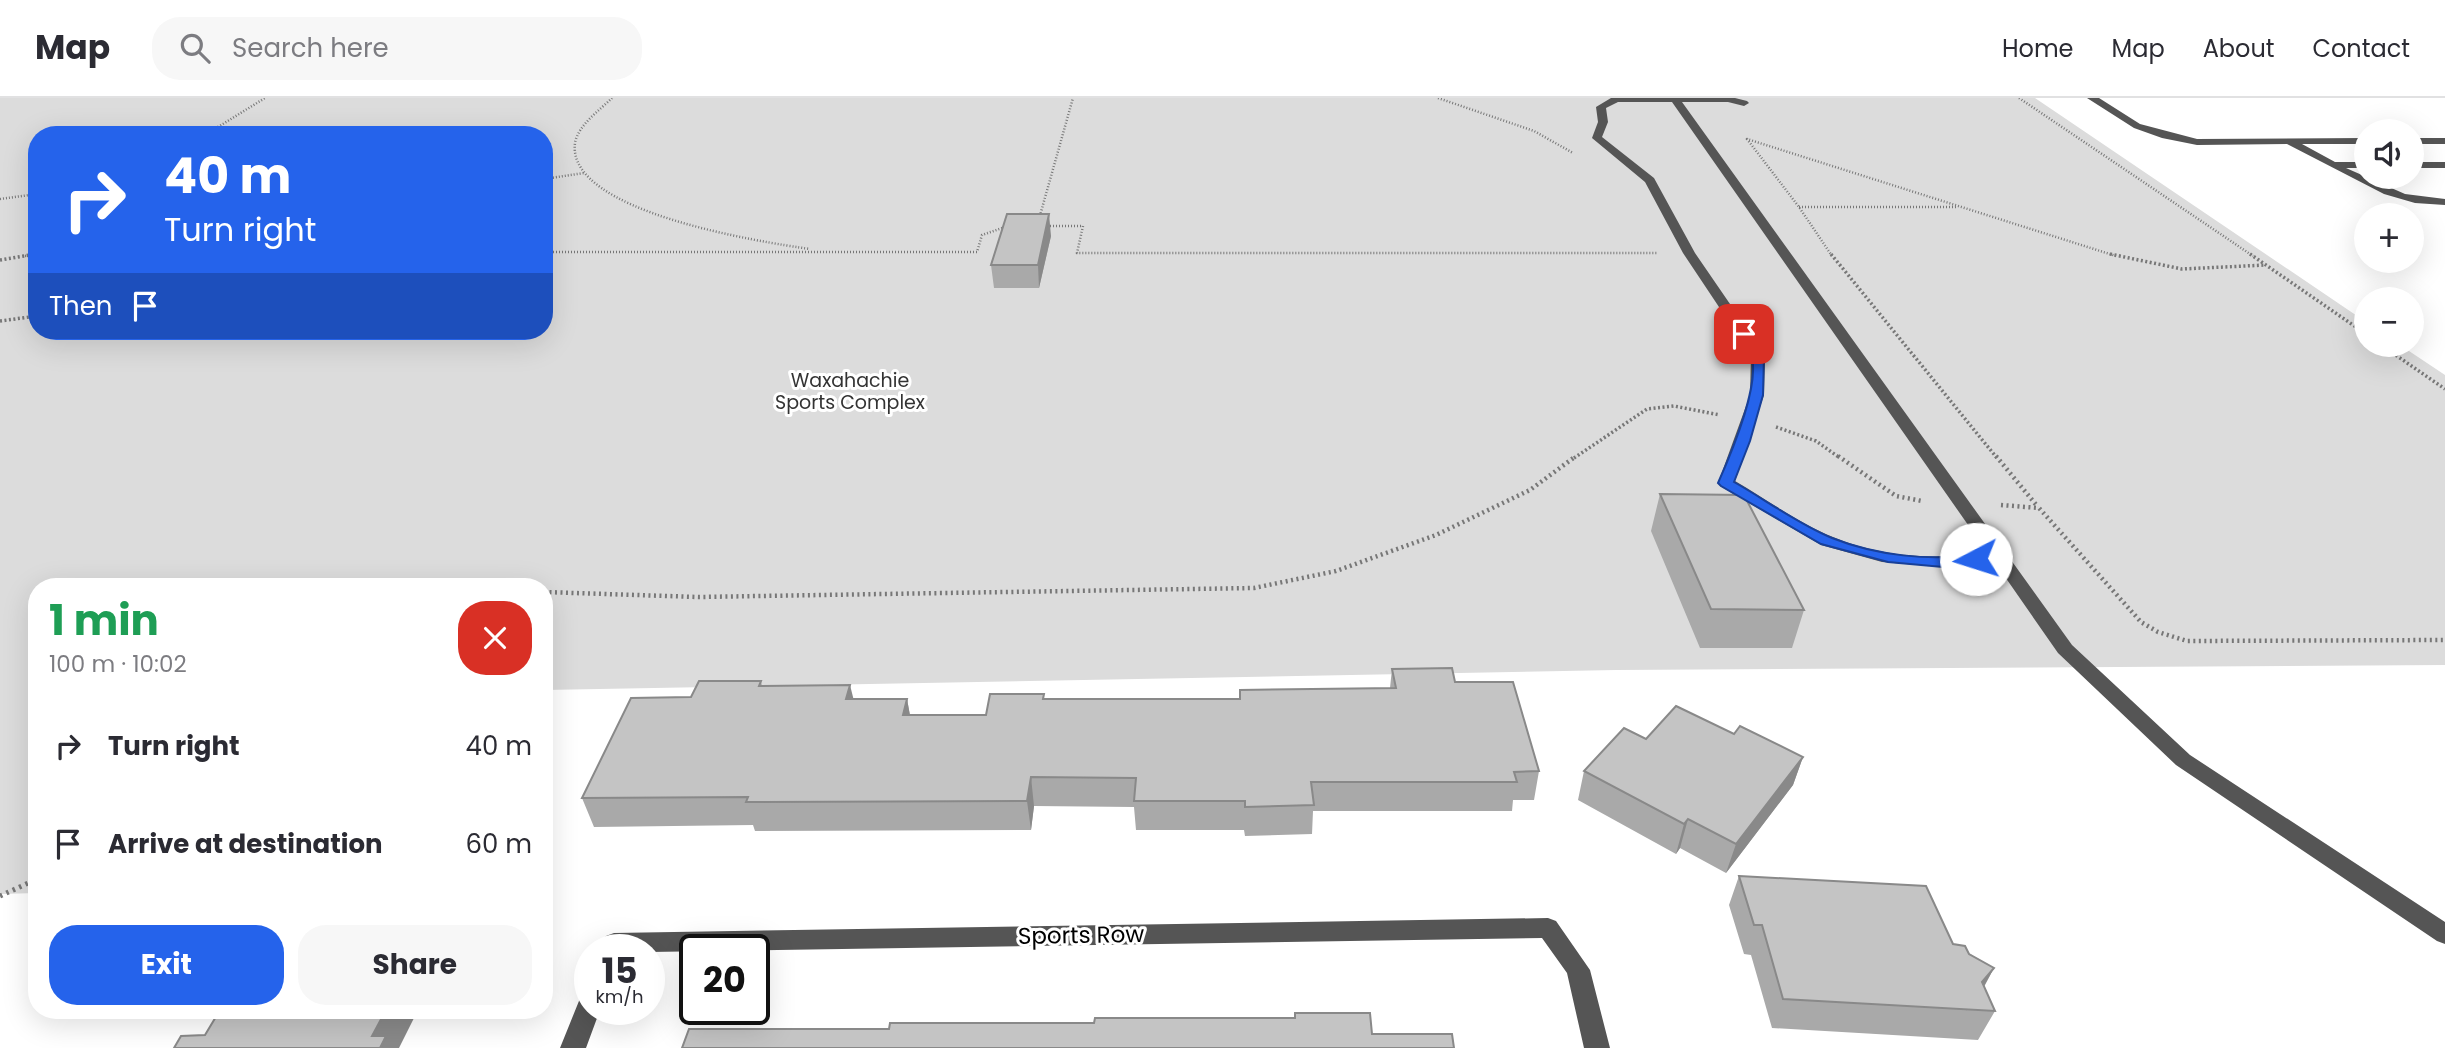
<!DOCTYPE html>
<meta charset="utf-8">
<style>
:root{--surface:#fff;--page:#f7f7f7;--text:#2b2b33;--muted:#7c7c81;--line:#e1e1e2;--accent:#2563eb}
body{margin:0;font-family:Poppins,sans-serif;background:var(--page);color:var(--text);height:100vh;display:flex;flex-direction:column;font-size:26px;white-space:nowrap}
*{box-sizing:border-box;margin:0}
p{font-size:23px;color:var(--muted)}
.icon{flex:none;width:38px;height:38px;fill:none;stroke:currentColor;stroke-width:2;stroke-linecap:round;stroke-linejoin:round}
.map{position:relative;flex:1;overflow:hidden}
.sheet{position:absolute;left:28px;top:480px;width:525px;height:441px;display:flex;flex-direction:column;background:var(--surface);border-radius:28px;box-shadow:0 7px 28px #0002}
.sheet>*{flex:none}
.guide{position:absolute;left:28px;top:28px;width:525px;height:214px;border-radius:28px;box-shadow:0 7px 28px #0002;background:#2563eb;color:#fff;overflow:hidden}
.fabs{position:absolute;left:2354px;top:21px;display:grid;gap:14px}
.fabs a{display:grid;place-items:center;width:70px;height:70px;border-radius:50%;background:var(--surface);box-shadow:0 7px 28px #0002;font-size:35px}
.speed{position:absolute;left:574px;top:836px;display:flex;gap:14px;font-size:35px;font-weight:700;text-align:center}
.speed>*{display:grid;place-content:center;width:91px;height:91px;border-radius:50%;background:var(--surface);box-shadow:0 7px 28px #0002;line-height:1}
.speed small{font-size:18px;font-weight:400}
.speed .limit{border:4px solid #111;border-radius:10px;background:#fff;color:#111}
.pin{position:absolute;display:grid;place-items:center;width:60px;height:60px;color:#fff;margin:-30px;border-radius:14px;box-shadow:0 4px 10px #0006}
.me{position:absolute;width:77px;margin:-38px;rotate:265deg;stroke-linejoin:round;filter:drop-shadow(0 0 5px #0008)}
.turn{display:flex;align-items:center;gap:24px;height:147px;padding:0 21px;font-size:32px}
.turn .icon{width:91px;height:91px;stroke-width:2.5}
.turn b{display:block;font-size:49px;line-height:60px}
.then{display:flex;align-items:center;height:66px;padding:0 21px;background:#0003;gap:14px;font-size:26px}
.round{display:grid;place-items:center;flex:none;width:74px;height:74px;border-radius:28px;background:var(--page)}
.head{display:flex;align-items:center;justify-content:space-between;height:119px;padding:0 21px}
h1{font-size:42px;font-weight:700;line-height:52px;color:#1e9e55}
.button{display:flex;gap:14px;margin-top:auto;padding:14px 21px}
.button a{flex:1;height:80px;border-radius:28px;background:var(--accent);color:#fff;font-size:28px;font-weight:700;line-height:80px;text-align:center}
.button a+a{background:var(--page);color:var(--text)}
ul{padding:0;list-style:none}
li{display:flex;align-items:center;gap:21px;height:98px;padding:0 21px}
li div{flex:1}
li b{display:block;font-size:26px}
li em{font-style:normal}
header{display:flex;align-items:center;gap:42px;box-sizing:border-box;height:98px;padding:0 35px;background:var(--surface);border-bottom:2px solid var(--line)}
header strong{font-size:33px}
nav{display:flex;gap:38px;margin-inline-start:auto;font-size:24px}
.search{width:490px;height:63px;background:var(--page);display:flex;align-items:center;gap:18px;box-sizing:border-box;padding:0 24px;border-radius:28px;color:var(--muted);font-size:26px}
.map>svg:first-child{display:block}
.green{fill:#dcdcdc;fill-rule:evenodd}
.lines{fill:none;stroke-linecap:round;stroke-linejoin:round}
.path-far3{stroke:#777;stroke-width:2.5;stroke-dasharray:1 2;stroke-linecap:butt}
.path-far2{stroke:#777;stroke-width:3.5;stroke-dasharray:2 2.5;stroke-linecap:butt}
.path-far1{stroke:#777;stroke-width:4.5;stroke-dasharray:2 3.5;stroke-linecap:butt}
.path{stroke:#777;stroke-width:5;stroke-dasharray:2.5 4.5;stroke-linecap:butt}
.minor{fill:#555;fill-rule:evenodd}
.wall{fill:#a9a9a9}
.shaded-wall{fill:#898989}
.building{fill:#c4c4c4;stroke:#898989;stroke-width:2}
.route{fill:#2563eb;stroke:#184099;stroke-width:2}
.labels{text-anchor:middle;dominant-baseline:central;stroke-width:6;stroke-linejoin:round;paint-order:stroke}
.park-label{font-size:19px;fill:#333;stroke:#fff}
.near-street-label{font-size:23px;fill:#000;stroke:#fff}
</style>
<header>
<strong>Map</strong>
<div class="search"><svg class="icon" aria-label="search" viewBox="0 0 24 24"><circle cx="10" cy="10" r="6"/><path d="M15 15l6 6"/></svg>Search here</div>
<nav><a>Home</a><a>Map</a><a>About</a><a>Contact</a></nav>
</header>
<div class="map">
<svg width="2445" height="950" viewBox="0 0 2445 950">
<rect width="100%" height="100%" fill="#fff"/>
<path class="green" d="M0,0H2035L2366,224V247H2400L2445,277V567L1616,572L544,592V488H37V795L0,796ZM37,37H544V233H37Z"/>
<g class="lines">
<path class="path-far3" d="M612,0C600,12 578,27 575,45C566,114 761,144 810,151
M1438,0L1534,33L1573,55
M2019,0L2253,158
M205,37L265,0
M544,81L584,75
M0,101L37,96
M1799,109H1956
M1039,121L1073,0
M1044,128H1083L1077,155H1657
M544,154H977L982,137L1008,128
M25,158L37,156
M1832,158L1799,109L1747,41L2116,158"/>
<path class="path-far2" d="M1831,156L1997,360
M2110,156L2182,171L2266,167
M2250,156L2366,236
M0,162L36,156
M0,223L37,218
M2381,247L2445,291
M1776,329L1816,343L1840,360
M1574,360L1647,311L1674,308L1720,317"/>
<path class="path-far1" d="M1838,358L1896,398L1922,403
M1996,358L2038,409
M2001,407L2039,410L2141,524L2158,534L2187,543L2445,542
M544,494L698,499L1254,490L1336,473L1436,437L1530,392L1576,358"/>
<path class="path" d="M0,798L37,781"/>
<path class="minor" d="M1611,0H1735L1747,3L1749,5L1744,8L1728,4H1682L2072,547L2190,657L2445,824V846L2437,843L2176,667L2058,555L1994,463L1954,470L1882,464L1821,447L1720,388L1718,385L1750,297L1751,257L1683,155L1645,84L1592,40L1598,24L1596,9ZM1618,4H1672L1987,454C1937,463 1881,459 1833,439C1800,426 1766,401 1735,383L1764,297L1765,257L1695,155L1654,80L1602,39L1608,24L1606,10Z
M2087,0H2099L2140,26L2197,41L2366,40V46H2302L2335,64H2366V70H2346L2405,96L2445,101V107L2415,105L2384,96L2287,46L2197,47L2162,40L2134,30Z
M2412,40H2445V46H2412Z
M2412,64H2445V70H2412Z
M1548,820L1556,823L1590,872L1610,950H1584L1567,875L1542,840L649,854L599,852L606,838L614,835Z
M590,895V912H600L586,950H560L581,898Z"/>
</g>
<path class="wall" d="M1051,138L1039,190H994L991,167Z
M1660,396L1804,512L1792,550H1700L1651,433Z
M1392,571L1455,584L1539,673L1534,702H1513L1512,713H1313L1312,736L1245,738L1244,732H1136L1134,709L1034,708L1031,732L755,733L753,727L594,729L582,700L691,599L761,583L762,588L854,601H907L910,617H986L1044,596V601H1240L1390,590Z
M1734,636L1803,659L1793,687L1726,775L1680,750L1676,756L1578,702L1584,673L1646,641Z
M1739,778L1953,846L1994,870L1984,889L1995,913L1978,942L1772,930L1751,857L1744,856L1729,807Z"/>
<path class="shaded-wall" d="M1049,116L1051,138L1039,190L1038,167Z
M850,587L857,615L846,601Z
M907,601L912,629L903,617Z
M1803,659L1793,687L1726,775L1736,746Z
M1031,679L1034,708L1031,732L1027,703Z
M1688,721L1680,750L1676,756L1684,726Z
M1994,870L1978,899L1966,913L1982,884Z
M386,912H418L399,950H380L372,938Z"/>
<path class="building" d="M1007,116H1049L1038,167H991Z
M1660,396L1744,397L1804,512L1711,511Z
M1452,570L1455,584H1513L1539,673L1514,674L1517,684H1311L1314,707L1245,709V703H1134L1136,680L1031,679L1027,703L746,704L748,699L582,700L631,600L691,599L699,583H761L759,588L850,587L846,601H907L903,617H986L990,596H1044L1043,601H1240V592L1396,590L1392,571Z
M1676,608L1734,636L1740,628L1803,659L1736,746L1688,721L1684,726L1584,673L1624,630L1646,641Z
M1739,778L1926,788L1953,846L1965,848L1969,856L1994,870L1982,884L1995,913L1783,901L1762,827H1754Z
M220,912H386L372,938H386L380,950H174L181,938L205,937Z
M1295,915H1370L1372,936H1452L1454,950H682L689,931H889L890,925H1094L1095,920H1295Z"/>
<path class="route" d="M1744,233L1749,234L1764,257L1763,297L1750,343L1734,384C1766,402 1798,426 1832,440C1875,457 1931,464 1976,456L1983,461L1981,464L1954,470L1888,464L1821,446L1721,388L1718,385C1730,358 1763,281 1750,254C1747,248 1742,242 1738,236Z"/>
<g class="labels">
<g class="park-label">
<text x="850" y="282">Waxahachie<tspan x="850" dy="22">Sports Complex</tspan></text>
</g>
<g class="near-street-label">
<text transform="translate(1081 837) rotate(-1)">Sports Row</text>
</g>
</g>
</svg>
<div class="fabs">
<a><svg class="icon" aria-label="sound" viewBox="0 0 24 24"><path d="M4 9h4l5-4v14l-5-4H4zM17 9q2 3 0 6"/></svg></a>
<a>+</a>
<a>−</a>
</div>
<div class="speed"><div>15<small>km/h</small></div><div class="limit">20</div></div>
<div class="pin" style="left:1744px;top:236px;background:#d93025"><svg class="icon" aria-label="arrive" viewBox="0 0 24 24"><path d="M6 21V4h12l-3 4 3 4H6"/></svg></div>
<svg class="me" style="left:1976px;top:461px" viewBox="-20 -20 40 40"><circle r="19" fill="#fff"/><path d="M0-13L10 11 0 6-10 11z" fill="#2563eb"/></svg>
<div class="guide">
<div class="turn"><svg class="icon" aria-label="right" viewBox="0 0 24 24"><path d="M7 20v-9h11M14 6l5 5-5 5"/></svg><div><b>40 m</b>Turn right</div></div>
<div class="then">Then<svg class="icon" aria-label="arrive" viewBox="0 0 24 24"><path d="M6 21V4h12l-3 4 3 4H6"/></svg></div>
</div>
<section class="sheet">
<div class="head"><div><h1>1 min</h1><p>100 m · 10:02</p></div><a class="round" style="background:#d93025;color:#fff"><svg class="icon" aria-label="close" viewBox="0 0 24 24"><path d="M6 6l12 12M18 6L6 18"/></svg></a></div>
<ul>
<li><svg class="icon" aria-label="right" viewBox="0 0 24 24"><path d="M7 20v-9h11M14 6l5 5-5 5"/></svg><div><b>Turn right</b></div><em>40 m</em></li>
<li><svg class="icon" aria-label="arrive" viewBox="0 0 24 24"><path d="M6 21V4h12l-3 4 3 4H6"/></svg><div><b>Arrive at destination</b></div><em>60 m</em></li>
</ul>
<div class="button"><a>Exit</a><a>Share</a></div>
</section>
</div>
